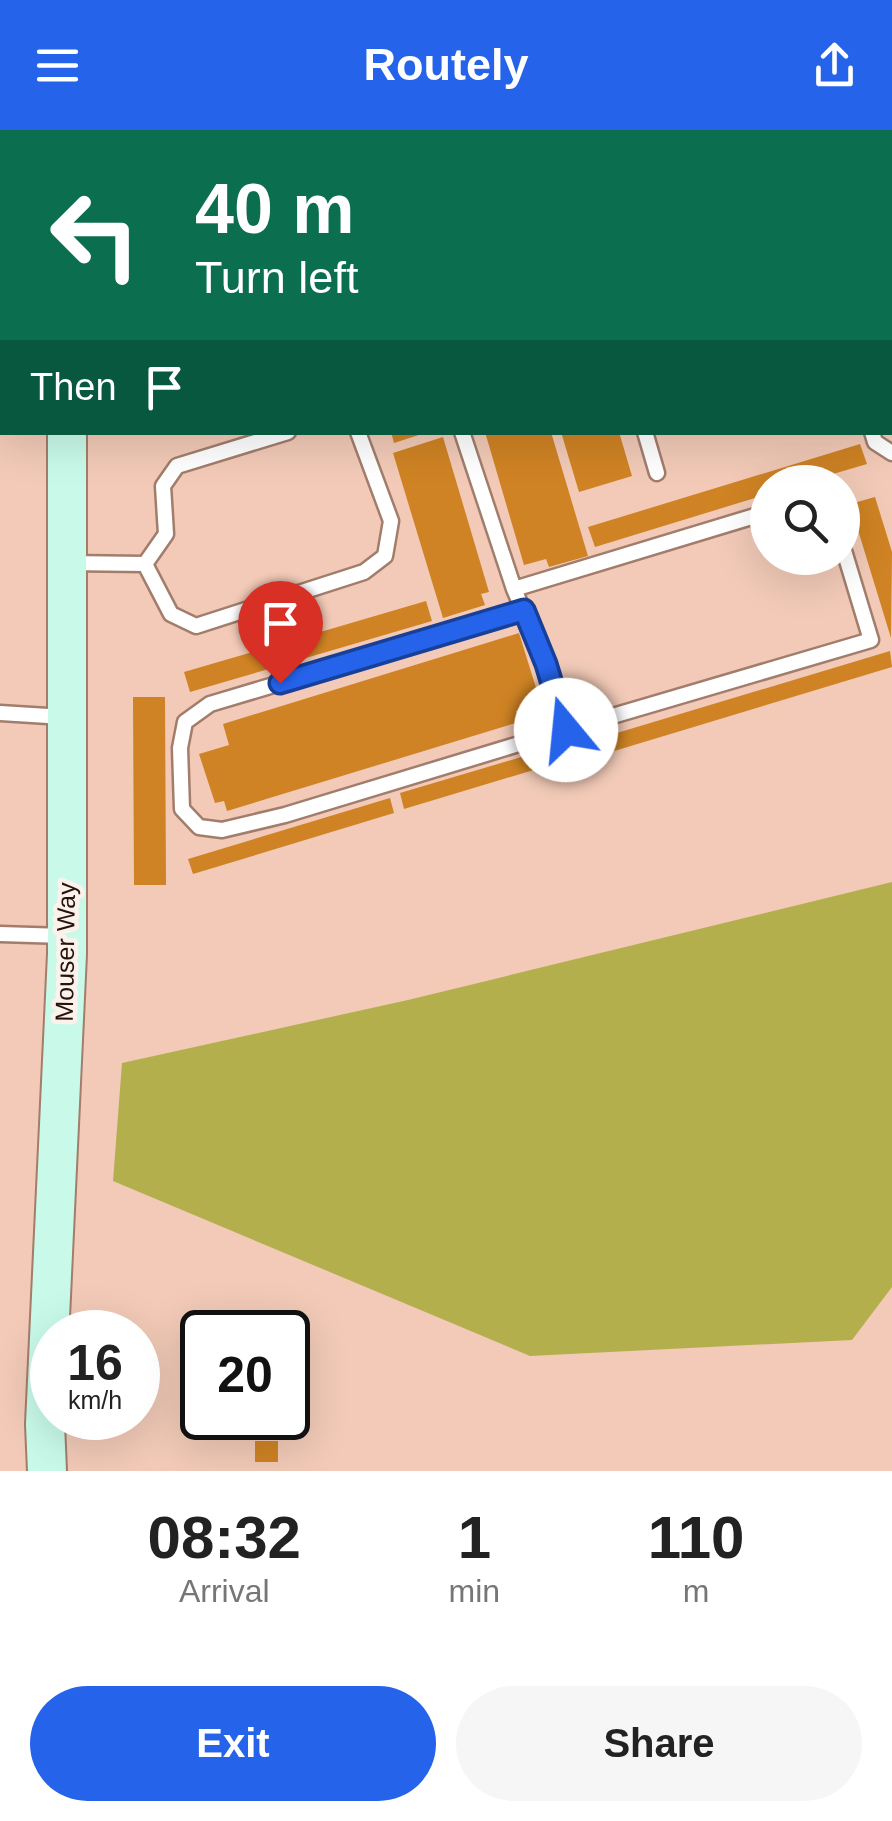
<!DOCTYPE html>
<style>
:root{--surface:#fff;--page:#f6f6f6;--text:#222;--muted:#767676;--accent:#2563eb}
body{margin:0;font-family:Helvetica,sans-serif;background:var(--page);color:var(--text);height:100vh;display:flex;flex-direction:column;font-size:38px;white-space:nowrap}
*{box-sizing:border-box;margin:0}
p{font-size:32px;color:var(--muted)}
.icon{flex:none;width:55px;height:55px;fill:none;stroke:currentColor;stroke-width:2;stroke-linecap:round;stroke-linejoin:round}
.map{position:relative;height:1341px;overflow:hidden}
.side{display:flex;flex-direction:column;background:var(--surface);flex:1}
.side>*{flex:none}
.banner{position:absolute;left:0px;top:0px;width:892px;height:305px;box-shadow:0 10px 40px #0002;background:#0b6e4f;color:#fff;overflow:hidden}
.fabs{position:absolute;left:750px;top:335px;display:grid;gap:20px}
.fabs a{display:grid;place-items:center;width:110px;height:110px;border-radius:50%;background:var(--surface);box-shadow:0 10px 40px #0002;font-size:50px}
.speed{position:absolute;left:30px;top:1180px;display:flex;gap:20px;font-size:50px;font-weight:700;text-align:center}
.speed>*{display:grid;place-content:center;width:130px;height:130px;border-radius:50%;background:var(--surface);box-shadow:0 10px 40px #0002;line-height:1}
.speed small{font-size:25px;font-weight:400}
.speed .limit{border:5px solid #111;border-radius:15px;background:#fff;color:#111}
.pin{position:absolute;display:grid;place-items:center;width:85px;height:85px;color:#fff;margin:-102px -42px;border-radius:50% 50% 50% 0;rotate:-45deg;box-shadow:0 0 10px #0007}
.pin .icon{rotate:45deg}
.me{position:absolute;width:110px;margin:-55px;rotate:343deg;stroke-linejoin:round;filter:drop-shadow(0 0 8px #0008)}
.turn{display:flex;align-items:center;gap:35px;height:210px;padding:0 30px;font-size:45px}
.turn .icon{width:130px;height:130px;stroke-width:2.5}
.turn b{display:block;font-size:70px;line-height:85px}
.then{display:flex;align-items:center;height:95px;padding:0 30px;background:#0003;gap:20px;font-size:38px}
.eta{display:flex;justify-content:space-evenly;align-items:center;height:170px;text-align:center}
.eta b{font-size:60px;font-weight:600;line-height:70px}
.cta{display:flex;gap:20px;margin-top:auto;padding:20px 30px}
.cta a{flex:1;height:115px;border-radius:60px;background:var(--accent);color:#fff;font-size:40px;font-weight:600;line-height:115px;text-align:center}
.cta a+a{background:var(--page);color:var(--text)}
header{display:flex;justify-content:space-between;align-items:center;height:130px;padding:0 30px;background:var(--accent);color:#fff;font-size:45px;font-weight:600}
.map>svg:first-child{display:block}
.green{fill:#b4af4d}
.building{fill:#cf8324}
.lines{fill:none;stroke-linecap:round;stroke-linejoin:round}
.lane-casing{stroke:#a27d6c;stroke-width:19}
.secondary-casing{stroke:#a27d6c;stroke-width:42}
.highway-casing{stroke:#fff;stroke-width:52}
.lane{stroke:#fff;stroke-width:14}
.secondary{stroke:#c9fae9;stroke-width:38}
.highway{stroke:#4aeeb7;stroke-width:48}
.route-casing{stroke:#184099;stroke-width:25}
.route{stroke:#2563eb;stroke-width:18}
.labels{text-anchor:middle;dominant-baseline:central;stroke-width:9;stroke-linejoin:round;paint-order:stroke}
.street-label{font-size:25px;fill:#22150e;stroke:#fef1ec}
</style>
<header><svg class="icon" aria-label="menu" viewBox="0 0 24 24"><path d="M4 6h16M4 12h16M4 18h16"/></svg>Routely<svg class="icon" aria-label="share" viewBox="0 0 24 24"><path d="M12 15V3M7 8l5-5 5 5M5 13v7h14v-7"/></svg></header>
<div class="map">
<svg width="892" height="1341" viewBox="0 0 892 1341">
<rect width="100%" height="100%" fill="#f2cab7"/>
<path class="green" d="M892,752V1157L852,1210L530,1226L113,1051L122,933L408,870Z"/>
<path class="building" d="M391,302H425V303L394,313Z
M485,302H551L588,426L549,437L546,429L524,435Z
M561,302H619L632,346L579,362Z
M443,307L489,462L481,464L485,475L443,488L393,323Z
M860,314L867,334L806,352H768V364L595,417L588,397Z
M875,367L892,422L891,508L850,374Z
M426,471L432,491L190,562L184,542Z
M519,503L541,574L516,581L519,592L227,681L224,671L215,673L199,624L229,615L223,594Z
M890,521L892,537L591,628L587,612Z
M133,567H165L166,755H134Z
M565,614L570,629L404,679L400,663Z
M390,668L394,683L193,744L188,729Z
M255,1311H278V1332H255Z"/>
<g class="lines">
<g class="lane-casing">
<path id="lane" d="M890,99L892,98
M462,302L514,459L546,535L565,600L871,510L842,414
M645,302L657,343
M872,302L875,312L892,323
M67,433L145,434
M145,434L171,484L196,496L364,442L385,426L391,391L358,302
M145,434L166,404L163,356L177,336L288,302
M514,459L768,382
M524,480L210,574L185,592L180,618L182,679L199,697L222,700L285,685L565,600
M0,583L64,587
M0,804L64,806"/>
</g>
<g class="secondary-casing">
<path id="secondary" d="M869,2L877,0
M0,265L2,264
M47,1341L45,1294L67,824V302"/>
</g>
<g class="highway-casing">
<path id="highway" d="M82,2L92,0
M477,2L484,0
M0,25L2,24
M0,141H2"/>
</g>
<use href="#lane" class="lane"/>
<use href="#secondary" class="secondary"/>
<use href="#highway" class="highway"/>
</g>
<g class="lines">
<g class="route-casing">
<path id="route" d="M280,553L524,480L546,534L566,600"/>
</g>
<use href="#route" class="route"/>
</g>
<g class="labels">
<g class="street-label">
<text transform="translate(65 822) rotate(-89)">Mouser Way</text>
</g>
</g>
</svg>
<div class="fabs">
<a><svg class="icon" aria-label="search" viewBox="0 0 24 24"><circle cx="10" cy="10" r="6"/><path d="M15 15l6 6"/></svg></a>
</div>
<div class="speed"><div>16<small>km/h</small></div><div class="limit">20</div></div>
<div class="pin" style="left:280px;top:553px;background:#d93025"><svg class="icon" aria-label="arrive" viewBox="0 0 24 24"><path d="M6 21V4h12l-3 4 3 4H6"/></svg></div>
<svg class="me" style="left:566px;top:600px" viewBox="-20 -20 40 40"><circle r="19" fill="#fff"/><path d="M0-13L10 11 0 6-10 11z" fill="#2563eb"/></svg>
<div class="banner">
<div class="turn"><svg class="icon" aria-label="left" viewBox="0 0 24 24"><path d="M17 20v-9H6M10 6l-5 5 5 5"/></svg><div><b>40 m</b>Turn left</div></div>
<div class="then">Then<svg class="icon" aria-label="arrive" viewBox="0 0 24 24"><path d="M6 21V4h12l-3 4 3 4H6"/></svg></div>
</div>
</div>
<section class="side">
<div class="eta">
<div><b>08:32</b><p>Arrival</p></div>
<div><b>1</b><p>min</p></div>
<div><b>110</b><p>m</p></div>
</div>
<div class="cta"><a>Exit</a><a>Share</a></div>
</section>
